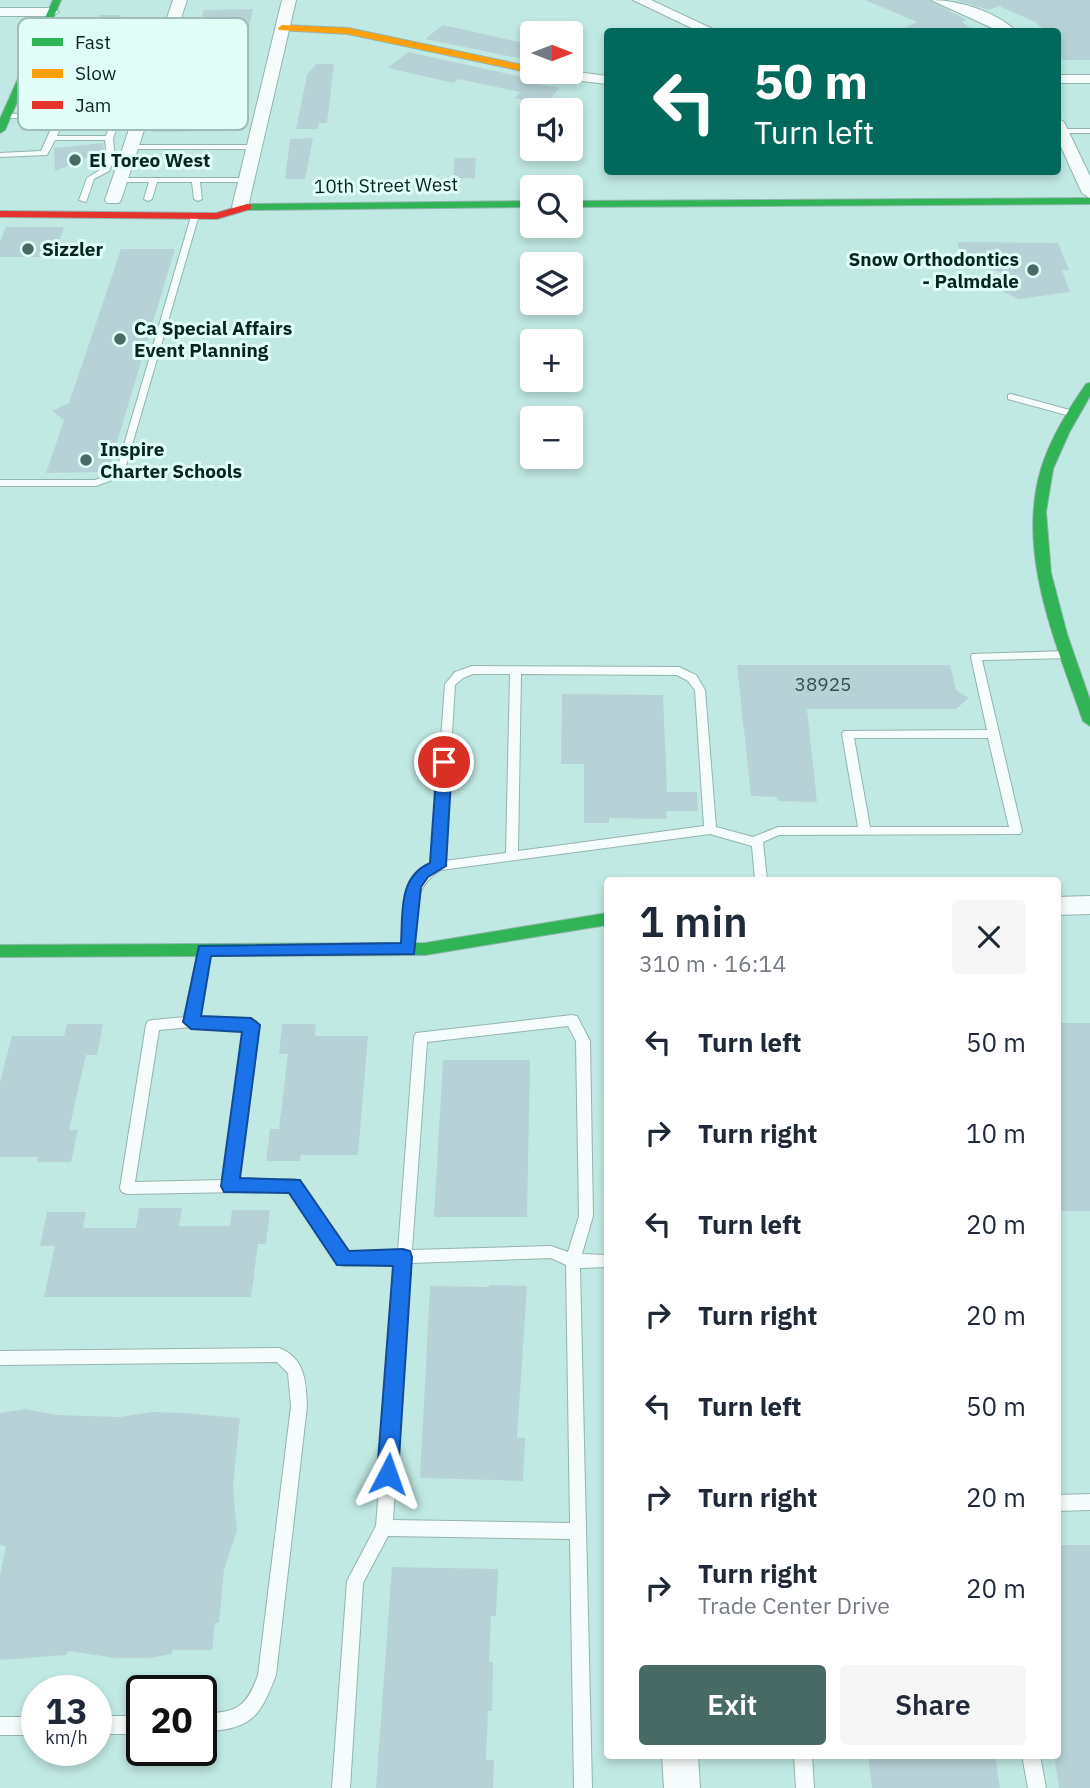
<!DOCTYPE html>
<meta charset="utf-8">
<style>
:root{--surface:#fff;--page:#f6f6f7;--text:#1f2937;--muted:#747a83;--accent:#476a65}
body{margin:0;font-family:"IBM Plex Sans",sans-serif;background:var(--page);color:var(--text);height:100vh;display:flex;flex-direction:column;font-size:26px;white-space:nowrap}
*{box-sizing:border-box;margin:0}
p{font-size:23px;color:var(--muted)}
.icon{flex:none;width:38px;height:38px;fill:none;stroke:currentColor;stroke-width:2;stroke-linecap:round;stroke-linejoin:round}
.map{position:relative;flex:1;overflow:hidden}
.panel{position:absolute;left:604px;top:877px;width:457px;height:882px;display:flex;flex-direction:column;background:var(--surface);border-radius:7px;box-shadow:0 4px 10px #0003}
.panel>*{flex:none}
.banner{position:absolute;left:604px;top:28px;width:457px;height:147px;border-radius:7px;box-shadow:0 4px 10px #0003;background:#00695c;color:#fff;overflow:hidden}
.needle{width:46px;rotate:90deg}
.tools{position:absolute;left:520px;top:21px;display:grid;gap:14px}
.tools a{display:grid;place-items:center;width:63px;height:63px;border-radius:7px;background:var(--surface);box-shadow:0 4px 10px #0003;font-size:35px}
.speed{position:absolute;left:21px;top:1675px;display:flex;gap:14px;font-size:35px;font-weight:700;text-align:center}
.speed>*{display:grid;place-content:center;width:91px;height:91px;border-radius:50%;background:var(--surface);box-shadow:0 4px 10px #0003;line-height:1}
.speed small{font-size:18px;font-weight:400}
.speed .limit{border:4px solid #111;border-radius:10px;background:#fff;color:#111}
.pin{position:absolute;display:grid;place-items:center;width:60px;height:60px;color:#fff;margin:-30px;border:4px solid #fff;border-radius:50%;box-shadow:0 2px 7px #0007}
.me{position:absolute;width:77px;margin:-38px;rotate:4deg;stroke-linejoin:round;filter:drop-shadow(0 0 5px #0008)}
.turn{display:flex;align-items:center;gap:24px;height:147px;padding:0 35px;font-size:32px}
.turn .icon{width:91px;height:91px;stroke-width:2.5}
.turn b{display:block;font-size:49px;line-height:60px}
.round{display:grid;place-items:center;flex:none;width:74px;height:74px;border-radius:7px;background:var(--page)}
.head{display:flex;align-items:center;justify-content:space-between;height:119px;padding:0 35px}
h1{font-size:42px;font-weight:600;line-height:52px}
.primary-button{display:flex;gap:14px;margin-top:auto;padding:14px 35px}
.primary-button a{flex:1;height:80px;border-radius:7px;background:var(--accent);color:#fff;font-size:28px;font-weight:600;line-height:80px;text-align:center}
.primary-button a+a{background:var(--page);color:var(--text)}
ul{padding:0;list-style:none}
li{display:flex;align-items:center;gap:21px;height:91px;padding:0 35px}
li div{flex:1}
li b{display:block;font-size:26px}
li em{font-style:normal}
.map>svg:first-child{display:block}
.building{fill:#b7d2d7}
.lines{fill:none;stroke-linecap:round;stroke-linejoin:round}
.lane-casing{stroke:#94b4af;stroke-width:2}
.street-casing{stroke:#94b4af;stroke-width:2}
.fast-casing{stroke:#94b4af;stroke-width:2}
.slow-casing{stroke:#94b4af;stroke-width:2}
.jam-casing{stroke:#94b4af;stroke-width:2}
.lane{fill:#f6fcfb;fill-rule:evenodd}
.street{fill:#f6fcfb;fill-rule:evenodd}
.fast{fill:#30b455;fill-rule:evenodd}
.slow{fill:#ff9f0a;fill-rule:evenodd}
.jam{fill:#e5322d;fill-rule:evenodd}
.route{fill:#1a73e8;stroke:#114b97;stroke-width:2}
.poi-dot{fill:#476a65;stroke:#e1fdf8;stroke-width:2.5}
.labels{text-anchor:middle;dominant-baseline:central;stroke-width:6;stroke-linejoin:round;paint-order:stroke}
.far-poi-label{font-size:19px;font-weight:bold;fill:#052521;stroke:#e1fdf8;text-anchor:start}
.far-street-label{font-size:19px;fill:#052521;stroke:#e1fdf8}
.number-label{font-size:19px;fill:#32504e}
.key{fill:#e1fdf8;stroke:#9fbcb8;stroke-width:2}
.key-label{font-size:19px;fill:#052521}
</style>
<div class="map">
<svg width="1090" height="1788" viewBox="0 0 1090 1788">
<rect width="100%" height="100%" fill="#c1e9e3"/>
<path class="building" d="M865,0H929L967,20L962,22L976,32H895L917,22Z
M956,0H1090V60H1063L1057,48V32L1043,29L1037,23L999,6L989,10Z
M253,9L227,131L152,132L165,93H209L224,42H218L219,36L196,35L204,10Z
M99,15H121L115,31L147,32L122,102L60,103L83,44Z
M443,25L532,45V61L425,39Z
M408,52L532,79V83L560,88L545,104L514,98L520,92L458,79L454,83L388,68Z
M316,64H334L327,123H319L318,129H296L307,75Z
M313,138L305,179H285L290,139Z
M103,143L104,151L55,171L54,148Z
M455,158H476L475,178H453Z
M6,227H64L53,257H0V241Z
M957,242L1058,243L1069,270H1062L1070,292L1019,299L999,290L1015,279L974,261H963Z
M121,249H175L108,472L46,473L64,420L52,411L69,403Z
M737,665H950L956,690L969,698L956,709H807L817,802L778,801L777,797L751,796Z
M562,694L663,695L667,792H697L698,811H666L667,819L609,818V823H584V764H561Z
M1057,1023H1090V1211H1057Z
M67,1024H103L97,1055H86L69,1130H78L71,1162H37L38,1157H0V1082L12,1036H64Z
M282,1024H316L315,1036H368L358,1155H301L300,1161H266L270,1129H279L288,1054H279Z
M443,1060H530L527,1217H434Z
M139,1208H182L179,1226H230L232,1210H270L266,1244H258L251,1297H44L55,1246H40L47,1212H86L83,1228H136Z
M489,1285L527,1286L517,1438H525L523,1481L420,1478L430,1286L489,1287Z
M25,1409L56,1415L119,1417L152,1412L182,1413L240,1418L233,1487L237,1530L224,1570L219,1623H215L212,1650H172V1654L149,1658H115L68,1651L66,1655L0,1660V1575L6,1546L0,1545V1413Z
M1057,1545H1090V1788H1059L1054,1755H1057Z
M392,1567L498,1569L496,1616H491L489,1662H493L492,1711H488L486,1760H494L493,1788H376Z
M868,1755H995L1000,1788H872Z"/>
<g class="lines">
<g class="lane-casing">
<path id="lane" d="M61,113H118L122,115L113,138L115,158L109,171L94,179L86,202L79,200L87,178L103,168L107,158L105,140H55L47,155L0,157V153L41,151L56,118H6L2,116L3,114ZM113,117L106,136H57L64,118Z
M1058,129H1090V133H1058Z
M127,145H253L257,147L253,149H127Z
M115,178H245L249,180L245,182H200L202,199L198,201L194,199L192,182H157L152,199L148,201L144,199L149,182H115Z
M192,213L199,215L123,476L96,486H0V480H95L116,472Z
M1011,394L1077,412L1079,414L1074,417L1008,399V395Z
M1068,651L1072,652L1073,655L1072,658L982,660L1022,831L1020,834L779,835L763,842L767,880H755L752,846L710,834L441,870C410,888 416,918 414,949L412,952H404L402,949C404,916 399,883 432,864L445,684L455,672L472,666L679,667L696,675L705,690L716,827L753,837L778,827H858L842,734L844,731L987,730L971,657L972,654ZM473,674H510L506,853L444,861L455,685L463,678ZM521,674L677,675L688,681L695,690L704,826L518,851ZM854,738H988L1009,827H870Z
M204,945L208,947L210,950L198,1017L251,1020L256,1021L258,1025L238,1180L294,1179L299,1181L348,1252L398,1251L414,1037L416,1033L572,1015L577,1016L590,1041L593,1216L582,1254L607,1255V1267L580,1268L592,1788H574L570,1539L388,1536L363,1583L350,1788H332L347,1581L376,1526L397,1264L344,1266L339,1264L290,1191L127,1194L122,1192L120,1188L146,1025L148,1021L153,1020L185,1017L198,950L200,947ZM568,1026L576,1041L579,1216L568,1252L551,1246L412,1250L427,1042ZM191,1027L244,1030L224,1180L135,1182L159,1030ZM551,1258L566,1265L570,1523L393,1520L411,1263Z
M279,1348C305,1358 306,1381 307,1406L276,1675C259,1720 250,1729 201,1732V1714C236,1712 246,1709 258,1675L291,1406L288,1373L277,1362L0,1365V1351Z
M1090,1494V1510L1057,1511V1495Z
M96,1716H142V1734H96Z
M0,1717H37V1735H0Z
M794,1755H812L814,1788H796Z
M1022,1755H1040L1046,1788H1028Z"/>
</g>
<g class="street-casing">
<path id="street" d="M173,0H187L121,200L119,203H107L105,200Z
M282,0H296L248,207L240,212L232,207Z
M633,0H651L719,32H700Z
M931,0C959,0 997,12 1017,32H1001Z
M0,8H52L59,12L52,16H0Z
M570,71L607,76V84L539,76L532,72Z
M1057,75H1090V83H1057Z
M1057,118L1064,122L1090,176V198L1082,193L1057,138Z
M1090,896V914L1057,915V897Z
M662,1755H698L700,1788H664Z"/>
</g>
<g class="fast-casing">
<path id="fast" d="M53,0H61L5,130L0,133V119Z
M1090,198V204L570,207V201Z
M532,201V207L247,210L242,207L247,204Z
M1090,383V396L1069,433L1053,469L1046,512L1051,573L1067,634L1090,700V726L1083,721C1056,643 1016,553 1041,469C1050,439 1068,410 1086,384Z
M607,913V925L425,955L0,957V945L425,943Z"/>
</g>
<g class="slow-casing">
<path id="slow" d="M282,25L348,28L532,67V72H535L532,73L348,34L279,30L278,28Z"/>
</g>
<g class="jam-casing">
<path id="jam" d="M247,204L251,205V209L217,219L0,217V211L216,213Z"/>
</g>
<use href="#lane" class="lane"/>
<use href="#street" class="street"/>
<use href="#fast" class="fast"/>
<use href="#slow" class="slow"/>
<use href="#jam" class="jam"/>
</g>
<path class="route" d="M444,757L452,762L446,866L428,877L421,887L414,954L211,956L201,1016L251,1018L260,1025L240,1178L300,1180L349,1251L403,1249L410,1251L412,1257L398,1474L395,1481L388,1484L380,1481L377,1474L393,1266L337,1265L289,1193L224,1192L221,1186L242,1032L191,1029L183,1022L199,946L401,943C403,912 398,877 430,863L437,762Z"/>
<g class="poi-dot">
<circle cx="75" cy="160" r="7"/>
<circle cx="28" cy="249" r="7"/>
<circle cx="1033" cy="270" r="7"/>
<circle cx="120" cy="339" r="7"/>
<circle cx="86" cy="460" r="7"/>
</g>
<g class="labels">
<g class="far-poi-label">
<text x="89" y="160">El Toreo West</text>
<text x="42" y="249">Sizzler</text>
<text x="1019" y="259" text-anchor="end">Snow Orthodontics<tspan x="1019" dy="22">- Palmdale</tspan></text>
<text x="134" y="328">Ca Special Affairs<tspan x="134" dy="22">Event Planning</tspan></text>
<text x="100" y="449">Inspire<tspan x="100" dy="22">Charter Schools</tspan></text>
</g>
<g class="far-street-label">
<text transform="translate(386 185) rotate(-1)">10th Street West</text>
</g>
<g class="number-label">
<text x="823" y="684">38925</text>
</g>
</g>
<rect x="18" y="18" width="230" height="112" rx="10" class="key"/>
<rect x="32" y="38" width="31" height="8" fill="#30b455"/>
<rect x="32" y="69" width="31" height="9" fill="#ff9f0a"/>
<rect x="32" y="101" width="31" height="8" fill="#e5322d"/>
<g class="key-label">
<text x="75" y="49">Fast</text>
<text x="75" y="80">Slow</text>
<text x="75" y="112">Jam</text>
</g>
</svg>
<div class="tools">
<a><svg class="needle" viewBox="-14 -14 28 28"><path d="M0-13l5 13h-10z" fill="#e53935"/><path d="M0 13l5-13h-10z" fill="#747a83"/></svg></a>
<a><svg class="icon" aria-label="sound" viewBox="0 0 24 24"><path d="M4 9h4l5-4v14l-5-4H4zM17 9q2 3 0 6"/></svg></a>
<a><svg class="icon" aria-label="search" viewBox="0 0 24 24"><circle cx="10" cy="10" r="6"/><path d="M15 15l6 6"/></svg></a>
<a><svg class="icon" aria-label="layers" viewBox="0 0 24 24"><path d="M12 4l9 5-9 5-9-5zM3 14l9 5 9-5"/></svg></a>
<a>+</a>
<a>−</a>
</div>
<div class="speed"><div>13<small>km/h</small></div><div class="limit">20</div></div>
<div class="pin" style="left:444px;top:762px;background:#d93025"><svg class="icon" aria-label="arrive" viewBox="0 0 24 24"><path d="M6 21V4h12l-3 4 3 4H6"/></svg></div>
<svg class="me" style="left:388px;top:1474px" viewBox="-20 -20 40 40"><path d="M0-17L14 15 0 8-14 15z" fill="#1a73e8" stroke="#fff" stroke-width="4"/></svg>
<div class="banner">
<div class="turn"><svg class="icon" aria-label="left" viewBox="0 0 24 24"><path d="M17 20v-9H6M10 6l-5 5 5 5"/></svg><div><b>50 m</b>Turn left</div></div>
</div>
<section class="panel">
<div class="head"><div><h1>1 min</h1><p>310 m · 16:14</p></div><a class="round"><svg class="icon" aria-label="close" viewBox="0 0 24 24"><path d="M6 6l12 12M18 6L6 18"/></svg></a></div>
<ul>
<li><svg class="icon" aria-label="left" viewBox="0 0 24 24"><path d="M17 20v-9H6M10 6l-5 5 5 5"/></svg><div><b>Turn left</b></div><em>50 m</em></li>
<li><svg class="icon" aria-label="right" viewBox="0 0 24 24"><path d="M7 20v-9h11M14 6l5 5-5 5"/></svg><div><b>Turn right</b></div><em>10 m</em></li>
<li><svg class="icon" aria-label="left" viewBox="0 0 24 24"><path d="M17 20v-9H6M10 6l-5 5 5 5"/></svg><div><b>Turn left</b></div><em>20 m</em></li>
<li><svg class="icon" aria-label="right" viewBox="0 0 24 24"><path d="M7 20v-9h11M14 6l5 5-5 5"/></svg><div><b>Turn right</b></div><em>20 m</em></li>
<li><svg class="icon" aria-label="left" viewBox="0 0 24 24"><path d="M17 20v-9H6M10 6l-5 5 5 5"/></svg><div><b>Turn left</b></div><em>50 m</em></li>
<li><svg class="icon" aria-label="right" viewBox="0 0 24 24"><path d="M7 20v-9h11M14 6l5 5-5 5"/></svg><div><b>Turn right</b></div><em>20 m</em></li>
<li><svg class="icon" aria-label="right" viewBox="0 0 24 24"><path d="M7 20v-9h11M14 6l5 5-5 5"/></svg><div><b>Turn right</b><p>Trade Center Drive</p></div><em>20 m</em></li>
</ul>
<div class="primary-button"><a>Exit</a><a>Share</a></div>
</section>
</div>
